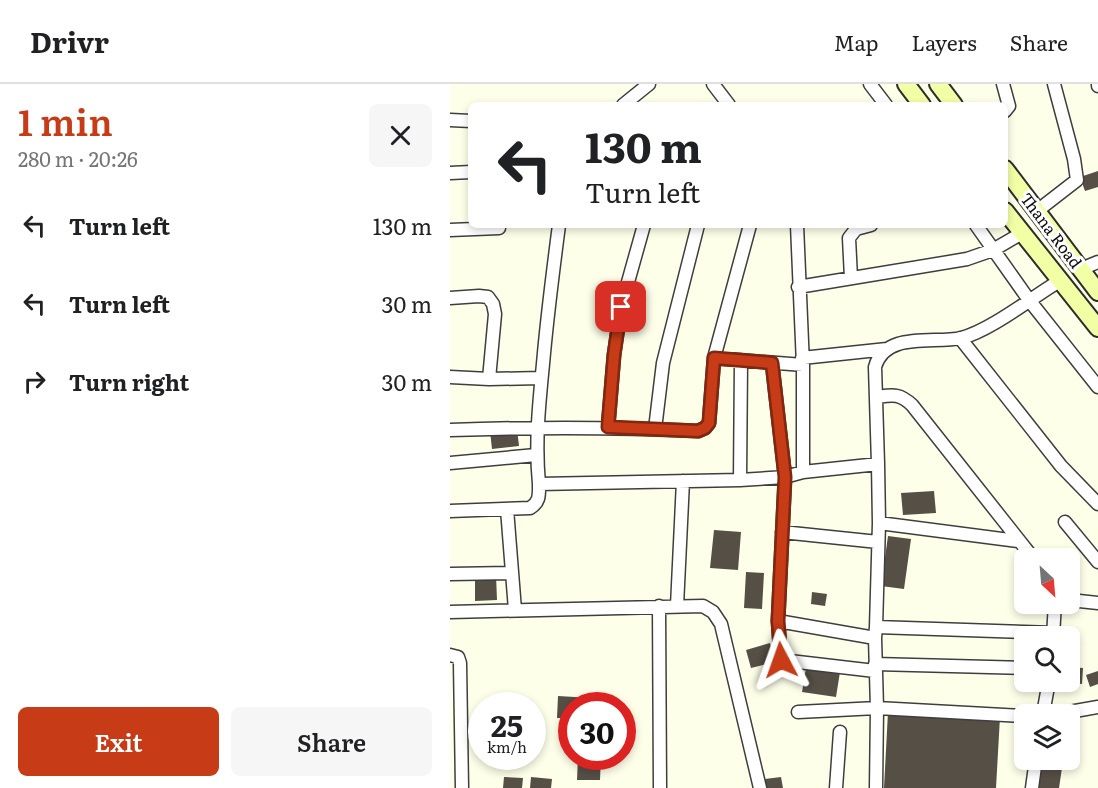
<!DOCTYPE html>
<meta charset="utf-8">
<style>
:root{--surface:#fff;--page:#f6f6f6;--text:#202124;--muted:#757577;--line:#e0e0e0;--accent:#c73b17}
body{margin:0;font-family:Literata,serif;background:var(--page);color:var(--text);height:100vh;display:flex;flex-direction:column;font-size:22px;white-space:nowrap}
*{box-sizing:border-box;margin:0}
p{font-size:20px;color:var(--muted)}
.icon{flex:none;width:33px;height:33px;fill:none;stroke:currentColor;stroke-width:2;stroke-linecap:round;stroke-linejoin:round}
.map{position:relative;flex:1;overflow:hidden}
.drawer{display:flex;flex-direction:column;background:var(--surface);width:450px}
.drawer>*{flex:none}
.banner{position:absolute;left:18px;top:18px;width:540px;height:126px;border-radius:9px;box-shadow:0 3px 9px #0003;background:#fff;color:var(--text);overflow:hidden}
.needle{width:39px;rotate:154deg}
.tools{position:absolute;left:564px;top:464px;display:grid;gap:12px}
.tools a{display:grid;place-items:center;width:66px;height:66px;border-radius:9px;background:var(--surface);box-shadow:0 3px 9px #0003;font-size:30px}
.speed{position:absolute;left:18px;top:608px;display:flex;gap:12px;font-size:30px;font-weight:700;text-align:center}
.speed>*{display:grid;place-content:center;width:78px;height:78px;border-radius:50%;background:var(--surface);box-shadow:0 3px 9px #0003;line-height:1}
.speed small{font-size:15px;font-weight:400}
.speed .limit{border:9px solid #d22;background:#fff;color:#111}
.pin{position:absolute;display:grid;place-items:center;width:51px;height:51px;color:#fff;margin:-26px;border-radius:12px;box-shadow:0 3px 9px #0006}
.me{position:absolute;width:66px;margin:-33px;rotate:356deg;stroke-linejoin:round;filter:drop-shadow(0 0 4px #0008)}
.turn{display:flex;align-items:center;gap:21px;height:126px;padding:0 18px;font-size:27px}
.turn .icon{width:78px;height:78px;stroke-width:2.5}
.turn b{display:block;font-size:42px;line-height:51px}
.round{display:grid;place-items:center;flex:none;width:63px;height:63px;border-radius:9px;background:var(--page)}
.summary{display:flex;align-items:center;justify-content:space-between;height:102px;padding:0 18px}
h1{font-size:36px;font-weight:600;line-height:45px;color:var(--accent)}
.primary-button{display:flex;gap:12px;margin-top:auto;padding:12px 18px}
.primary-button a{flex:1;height:69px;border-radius:9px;background:var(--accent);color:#fff;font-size:24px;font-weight:600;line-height:69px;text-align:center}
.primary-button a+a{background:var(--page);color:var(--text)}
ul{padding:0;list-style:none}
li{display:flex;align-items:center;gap:18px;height:78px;padding:0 18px}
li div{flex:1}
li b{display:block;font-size:22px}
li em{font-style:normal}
header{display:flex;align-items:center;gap:36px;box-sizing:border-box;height:84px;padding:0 30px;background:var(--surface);border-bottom:2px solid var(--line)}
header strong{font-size:28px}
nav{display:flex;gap:33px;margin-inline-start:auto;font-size:21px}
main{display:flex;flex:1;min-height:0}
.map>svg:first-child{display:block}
.building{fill:#554f46}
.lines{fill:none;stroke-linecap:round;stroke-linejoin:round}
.street-casing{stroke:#3e3e3e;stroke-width:15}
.secondary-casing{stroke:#2d2d2d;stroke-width:20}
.street{stroke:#fff;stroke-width:12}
.secondary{stroke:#f2ffa4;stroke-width:16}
.route-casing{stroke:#81260f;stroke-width:15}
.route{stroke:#c73b17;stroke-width:10}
.labels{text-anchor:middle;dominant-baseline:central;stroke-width:6;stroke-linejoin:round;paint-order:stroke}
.street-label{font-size:16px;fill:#0b0b0b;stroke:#fff}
</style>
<header>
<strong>Drivr</strong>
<nav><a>Map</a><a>Layers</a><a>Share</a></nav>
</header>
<main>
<section class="drawer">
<div class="summary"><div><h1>1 min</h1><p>280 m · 20:26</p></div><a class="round"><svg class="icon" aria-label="close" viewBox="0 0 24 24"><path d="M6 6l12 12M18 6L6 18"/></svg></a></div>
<ul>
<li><svg class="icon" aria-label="left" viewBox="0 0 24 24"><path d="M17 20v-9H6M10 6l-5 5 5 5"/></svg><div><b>Turn left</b></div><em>130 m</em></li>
<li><svg class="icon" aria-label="left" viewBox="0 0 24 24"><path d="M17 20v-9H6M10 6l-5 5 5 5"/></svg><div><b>Turn left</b></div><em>30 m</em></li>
<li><svg class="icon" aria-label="right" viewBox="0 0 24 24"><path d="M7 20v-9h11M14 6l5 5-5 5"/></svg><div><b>Turn right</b></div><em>30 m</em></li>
</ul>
<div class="primary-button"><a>Exit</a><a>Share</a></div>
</section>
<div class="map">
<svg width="648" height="704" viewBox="0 0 648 704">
<rect width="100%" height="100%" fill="#feffe9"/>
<path class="building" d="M648,87V103L635,107L630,93Z
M67,345L69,362L42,365L40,347Z
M484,407L486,429L453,431L451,409Z
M264,446L291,448L288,486L260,484Z
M438,452L461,455L454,505L431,502Z
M296,488L314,489L312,525L294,524Z
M25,491H46L47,516L25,517Z
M362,508L377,510L375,522L361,520Z
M320,559L325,578L301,584L296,566Z
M620,583L633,584L632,600L612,599V597H620Z
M356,584L390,588L386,613L352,608Z
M648,587V600L640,603L636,591Z
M108,612L142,614V621H122V634H107Z
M438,628L550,633L546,704H434Z
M128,672H151L150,696H127Z
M592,681L612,684L609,704H589Z
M54,693L73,694L72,704H53Z
M81,693L102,695L101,704H80Z
M331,693L333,704H316L315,695Z"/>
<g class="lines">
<g class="street-casing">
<path id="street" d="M263,0L279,21
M420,0L436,21
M553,0L559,22L555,27
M648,0V2
M173,21L199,0
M0,36L21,37
M0,89L21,88
M587,127L627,96L624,75L604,0
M347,141L353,281V388
M526,141L579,216L648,303
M0,146L49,144
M631,185L648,178
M401,194L399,154L406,145L421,141
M348,203L517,175L543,166L572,149
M0,214L29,212L38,213L43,220L45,230L39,295
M510,254L611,382L648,420
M264,274L300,141
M352,274L437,265
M322,279L335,393L353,388L428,380L425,283C435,247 484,260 511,254C540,247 584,212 611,196
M0,293L39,295L91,294
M426,313C443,311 449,309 462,321L583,474
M158,343L164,271L171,223L194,141
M205,345L213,279L248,141
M0,346C83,343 165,343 248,347L255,344L259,339L264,274L353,281
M0,379L86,371
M290,396L291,277
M89,400C85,359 89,320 93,280C97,233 103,187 109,141
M57,425L65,526
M0,427L80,424C90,418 89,411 89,400L290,396L335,393L328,537L331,576L425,587
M615,438L648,478
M429,439L568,457
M332,448L428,458
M0,490L62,489
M620,516L648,519
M209,522L210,704
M227,522L233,397
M0,528L253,522L263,528L271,540L310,704
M328,537L425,554
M426,543L604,549
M603,552L605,519
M0,571L8,573L10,579L12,704
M425,580L574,584
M348,628L427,624L425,554L426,543L429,439L428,380
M593,630L599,597
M608,630L648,623
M386,704L390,648
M426,704L427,624L574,632
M582,704L586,675"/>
</g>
<g class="secondary-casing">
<path id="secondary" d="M456,0L472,21
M488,0L504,21
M555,85L648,208
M555,127L648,244"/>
</g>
<use href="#street" class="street"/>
<use href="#secondary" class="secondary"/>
</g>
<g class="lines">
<g class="route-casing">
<path id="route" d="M171,223L164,271L158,343L248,347L255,344L259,339L264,274L322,279L335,393L328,537L331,576"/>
</g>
<use href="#route" class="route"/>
</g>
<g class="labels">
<g class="street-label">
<text transform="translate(602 146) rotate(53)">Thana Road</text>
</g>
</g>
</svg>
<div class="tools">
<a><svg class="needle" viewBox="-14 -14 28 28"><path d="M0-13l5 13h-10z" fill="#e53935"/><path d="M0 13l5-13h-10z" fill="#757577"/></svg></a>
<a><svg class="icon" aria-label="search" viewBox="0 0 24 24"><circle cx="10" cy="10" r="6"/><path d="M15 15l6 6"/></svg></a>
<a><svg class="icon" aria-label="layers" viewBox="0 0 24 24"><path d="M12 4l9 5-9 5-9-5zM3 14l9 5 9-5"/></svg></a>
</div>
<div class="speed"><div>25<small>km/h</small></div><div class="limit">30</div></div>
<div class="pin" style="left:171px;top:223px;background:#d93025"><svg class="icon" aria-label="arrive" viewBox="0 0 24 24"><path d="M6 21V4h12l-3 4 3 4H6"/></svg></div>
<svg class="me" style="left:331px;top:576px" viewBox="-20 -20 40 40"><path d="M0-17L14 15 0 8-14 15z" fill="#c73b17" stroke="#fff" stroke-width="4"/></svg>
<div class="banner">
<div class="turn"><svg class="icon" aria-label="left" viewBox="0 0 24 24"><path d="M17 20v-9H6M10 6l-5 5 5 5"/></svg><div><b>130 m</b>Turn left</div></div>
</div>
</div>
</main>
